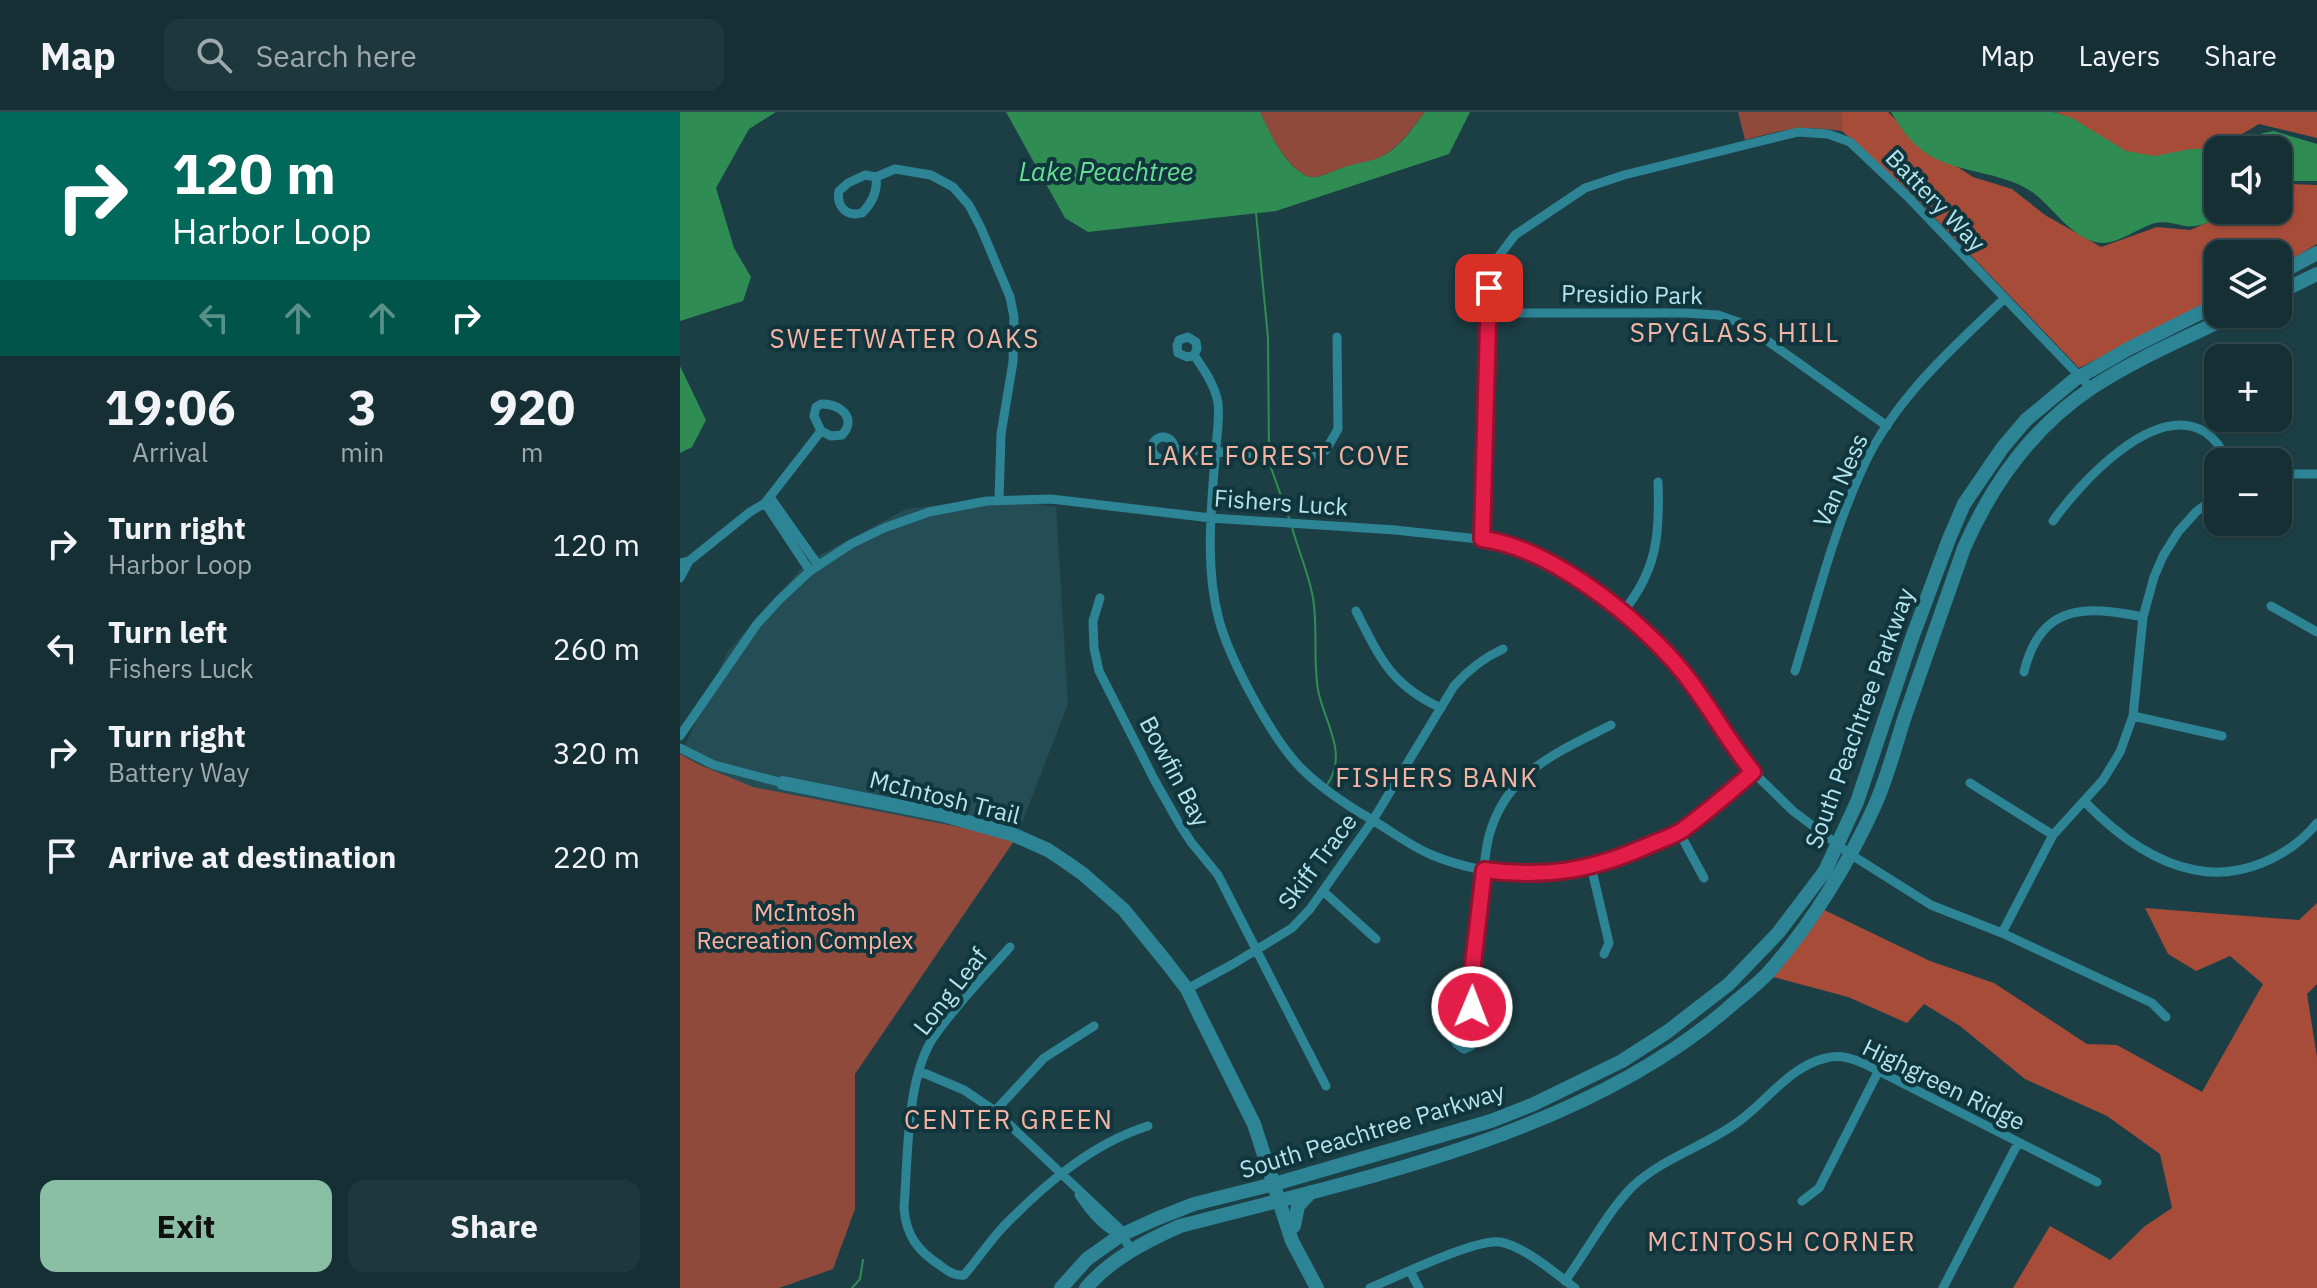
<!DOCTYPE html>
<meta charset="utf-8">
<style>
:root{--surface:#152f34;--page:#1e373c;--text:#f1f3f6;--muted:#9da9ac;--line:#344a4f;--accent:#8abfa5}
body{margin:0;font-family:"IBM Plex Sans",sans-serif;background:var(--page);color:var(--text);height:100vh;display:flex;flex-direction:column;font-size:30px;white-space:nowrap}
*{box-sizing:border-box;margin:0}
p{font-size:26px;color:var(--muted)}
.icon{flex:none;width:44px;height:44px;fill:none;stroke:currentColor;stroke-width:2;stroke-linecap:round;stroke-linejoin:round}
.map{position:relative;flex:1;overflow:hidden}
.side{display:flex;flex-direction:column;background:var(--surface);width:680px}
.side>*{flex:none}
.top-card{background:#00695c;color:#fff;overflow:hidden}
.controls{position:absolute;left:1524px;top:24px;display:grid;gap:16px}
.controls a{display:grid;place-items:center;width:88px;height:88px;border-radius:16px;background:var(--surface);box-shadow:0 2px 6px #0004,0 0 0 2px var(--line);font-size:40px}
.pin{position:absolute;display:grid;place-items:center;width:68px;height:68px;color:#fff;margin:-34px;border-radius:16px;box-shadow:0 4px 12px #0006}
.me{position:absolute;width:88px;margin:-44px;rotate:1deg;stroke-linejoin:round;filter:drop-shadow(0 0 6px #0008)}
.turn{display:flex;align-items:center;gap:28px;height:168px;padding:0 40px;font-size:36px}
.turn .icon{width:104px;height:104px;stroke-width:2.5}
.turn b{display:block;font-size:56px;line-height:68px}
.lanes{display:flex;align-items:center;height:76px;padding:0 40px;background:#0003;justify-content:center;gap:40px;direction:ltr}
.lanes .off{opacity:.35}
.eta{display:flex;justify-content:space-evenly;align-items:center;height:136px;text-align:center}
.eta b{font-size:48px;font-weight:800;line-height:56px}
.action{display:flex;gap:16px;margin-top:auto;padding:16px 40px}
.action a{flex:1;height:92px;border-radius:16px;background:var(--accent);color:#111;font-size:32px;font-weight:800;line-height:92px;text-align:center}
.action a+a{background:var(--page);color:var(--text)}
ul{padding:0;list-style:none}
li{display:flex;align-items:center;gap:24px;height:104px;padding:0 40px}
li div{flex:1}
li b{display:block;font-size:30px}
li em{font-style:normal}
header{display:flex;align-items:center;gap:48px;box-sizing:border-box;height:112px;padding:0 40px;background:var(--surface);border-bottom:2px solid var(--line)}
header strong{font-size:38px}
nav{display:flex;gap:44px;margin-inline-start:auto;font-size:28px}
.search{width:560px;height:72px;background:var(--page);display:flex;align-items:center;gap:20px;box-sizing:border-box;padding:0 28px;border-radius:16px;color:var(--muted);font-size:30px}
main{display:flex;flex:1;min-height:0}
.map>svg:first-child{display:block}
.built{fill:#254d55}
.green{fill:#904a3c}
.forest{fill:#a64c39}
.water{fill:#2f8d54}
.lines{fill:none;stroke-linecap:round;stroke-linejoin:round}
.stream{stroke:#2f8d54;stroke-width:2}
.street{stroke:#2d8495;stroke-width:9}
.secondary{stroke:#2d8495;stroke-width:14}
.route-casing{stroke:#92132f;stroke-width:20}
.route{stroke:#e11d48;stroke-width:14}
.labels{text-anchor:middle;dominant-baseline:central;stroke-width:8;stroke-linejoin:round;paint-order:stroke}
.street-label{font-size:24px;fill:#b3e4ef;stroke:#11353c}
.park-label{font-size:24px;fill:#feb3a2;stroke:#11353c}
.water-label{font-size:26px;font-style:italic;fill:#67de91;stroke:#11353c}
.neighbourhood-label{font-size:26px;letter-spacing:2px;fill:#f5b3a4;stroke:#11353c}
</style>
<header>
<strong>Map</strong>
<div class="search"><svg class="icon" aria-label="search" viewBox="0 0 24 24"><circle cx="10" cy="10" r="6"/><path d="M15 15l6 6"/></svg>Search here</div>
<nav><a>Map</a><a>Layers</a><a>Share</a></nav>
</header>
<main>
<section class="side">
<div class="top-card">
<div class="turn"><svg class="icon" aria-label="right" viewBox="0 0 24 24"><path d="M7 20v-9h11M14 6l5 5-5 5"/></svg><div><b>120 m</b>Harbor Loop</div></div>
<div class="lanes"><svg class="icon off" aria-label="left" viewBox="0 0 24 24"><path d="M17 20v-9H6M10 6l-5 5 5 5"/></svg><svg class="icon off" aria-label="ahead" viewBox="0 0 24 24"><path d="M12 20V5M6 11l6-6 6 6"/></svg><svg class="icon off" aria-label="ahead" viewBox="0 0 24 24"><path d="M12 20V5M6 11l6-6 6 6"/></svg><svg class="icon" aria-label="right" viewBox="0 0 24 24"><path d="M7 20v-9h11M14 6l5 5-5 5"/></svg></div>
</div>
<div class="eta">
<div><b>19:06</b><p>Arrival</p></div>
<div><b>3</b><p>min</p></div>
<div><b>920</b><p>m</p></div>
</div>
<ul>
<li><svg class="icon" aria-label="right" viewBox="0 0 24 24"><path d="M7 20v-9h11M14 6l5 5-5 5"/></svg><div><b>Turn right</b><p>Harbor Loop</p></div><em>120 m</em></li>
<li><svg class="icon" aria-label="left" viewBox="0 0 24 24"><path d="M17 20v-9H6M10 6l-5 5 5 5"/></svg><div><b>Turn left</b><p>Fishers Luck</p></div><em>260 m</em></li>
<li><svg class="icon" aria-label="right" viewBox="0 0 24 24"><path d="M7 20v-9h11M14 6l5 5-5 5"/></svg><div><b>Turn right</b><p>Battery Way</p></div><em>320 m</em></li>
<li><svg class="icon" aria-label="arrive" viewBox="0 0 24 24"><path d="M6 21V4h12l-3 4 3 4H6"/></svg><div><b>Arrive at destination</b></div><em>220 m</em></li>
</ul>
<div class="action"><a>Exit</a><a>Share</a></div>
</section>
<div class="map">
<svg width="1637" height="1176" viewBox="0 0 1637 1176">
<rect width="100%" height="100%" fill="#1c3f46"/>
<path class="built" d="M315,386L376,395L388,592L336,726L55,672L1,642L48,539L127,450L226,397Z"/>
<path class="green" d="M580,0H745C731,18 717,39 695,48C684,53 670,53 659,57C648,61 634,70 623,62C602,48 590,22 580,0Z
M1058,0H1161L1162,19C1120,13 1105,17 1065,28Z
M0,642L20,653L73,675L336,726L175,962V1097L153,1157L99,1176H0Z"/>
<path class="forest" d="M1161,0H1208L1235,27L1293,65L1332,77L1365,103L1421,135L1477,115L1510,118L1557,98H1598V78L1610,72L1637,73V132L1598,155V142H1538V185L1399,256L1232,82L1162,19Z
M1376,0H1637V26L1579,12L1520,47L1447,59Z
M1637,791V872L1627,882L1637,945V1176H1333L1370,1114L1430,1148L1465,1114L1492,1096L1480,1042L1427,1004L1345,967L1280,914L1244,892L1227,911L1168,885L1086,863L1138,795L1250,849L1314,871L1407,932L1437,933L1522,980L1583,872L1550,844L1516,859L1488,842L1465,796L1619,808Z"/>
<path class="water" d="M0,0H96L69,17L36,76L54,136L71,165L63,189L0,209Z
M326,0H580C591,22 601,48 623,62C634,70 648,61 659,57C676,50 696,51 712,38C725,28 735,13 745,0H790L769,42L596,99L408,120L385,106Z
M1211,0H1374L1392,6L1446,39L1475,44L1510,37H1540L1561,34L1568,27L1583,21L1594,19L1637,32V69H1607L1598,73V38H1538V98H1551C1537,107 1522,116 1505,114C1495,112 1485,109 1475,111C1461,115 1436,132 1423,131C1396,131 1374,97 1355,82C1342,72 1325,67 1310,63C1260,51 1238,47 1211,0Z
M0,254L26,308L12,335L0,341Z"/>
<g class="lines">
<path class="stream" d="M576,101L588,226L589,340
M590,346V353L610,409
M612,415C618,438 629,462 633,486C638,516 633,548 638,578C644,610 669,641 647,673
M172,1176L180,1167L183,1148"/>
<path class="street" d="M196,65C198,79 192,91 182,101C167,105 156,95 159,79L168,71L185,63L196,65L215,57L251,63L273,75L289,93L301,116L330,185L334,205L333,250L321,322L319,388
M807,201H1005L1038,203L1064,212L1207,314
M514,243L507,245L498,241L497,234L499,228L508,225L516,230L517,237L514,243C524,258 535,273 538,291C540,309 536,328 535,346C531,399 525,456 539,508C550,548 592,627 621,656C641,676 665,692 689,706C710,718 730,734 752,743C832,776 922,762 997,721C1007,715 1017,706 1026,698C1041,686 1058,673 1073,660
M141,292C159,291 178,306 162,323L151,324L141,319L134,304L136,295Z
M472 336a11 11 0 1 1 22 0a11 11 0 1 1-22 0Z
M495,337L629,345L646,338L658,317L657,225
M1598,362H1637
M90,385L138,453
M85,391L130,459
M1373,409C1399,372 1474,289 1525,320C1536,327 1543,339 1548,350
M802,427L809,176L816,148L835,123L905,76L944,63L1118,20L1148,22L1170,30L1228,85L1411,276
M9,449L70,400L85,391L141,319
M0,451L9,449L0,466
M420,486L413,509L414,536L419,559L475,669L500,713L511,730L538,763L646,974
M1591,494L1637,520
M676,499C700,546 710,572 761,596
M942,501C977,459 980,423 978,370
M1115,559C1136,491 1153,420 1183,355C1214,288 1271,237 1324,187
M1344,560C1360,492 1405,493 1463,505
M1453,604L1542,624
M0,624L77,512L99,488L130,459L171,432L204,416L249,400L307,389L371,387L531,406L715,418L817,429L884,458L942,501L980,534L1018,580L1055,637L1073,660L1113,699L1170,742L1251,793L1322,821L1472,891L1486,905
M0,636L34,653L103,671
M1290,671L1373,723
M1405,690C1434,720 1473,750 1515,758C1560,767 1608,746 1637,711
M999,720L1024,766
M911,754L929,831L924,842
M644,780L696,827
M1322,821L1373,723L1423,668L1440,640L1453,604L1463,505L1474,465L1483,444L1498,420L1516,400L1538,383
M330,835C305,863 274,895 253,926C226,967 228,1047 224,1096C226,1124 238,1139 261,1154C269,1160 275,1164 284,1163C298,1147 309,1130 323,1115C364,1073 411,1032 468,1014
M507,877L553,852L612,816L630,797L693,708L774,574C789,557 803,546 823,537
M792,895C787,864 796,829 800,797C803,773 803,748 809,724C826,660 878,640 931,613
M792,895L801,899L805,908L791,934L784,937L777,932L775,929Z
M239,959L284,978L315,999L439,1116L441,1123L452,1138
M315,999L364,946L414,914
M399,1083C409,1098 424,1117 441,1123
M1122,1089L1139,1076L1198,960
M730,1159L739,1176
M885,1169C907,1139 928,1099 953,1074C983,1046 1025,1034 1058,1010C1086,990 1110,954 1146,946C1161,942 1174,947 1187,953L1417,1070
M690,1176C716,1165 797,1126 820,1130C844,1134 876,1162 895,1176
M1263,1176L1338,1031"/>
<path class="secondary" d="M1598,162L1637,141
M1598,181L1637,162
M103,671L263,703L334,723L368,738L386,750L403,762L444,798L487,851L507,877L518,900L574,1012L612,1129L637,1176
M614,1114L618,1094L631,1080
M381,1176L407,1147L441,1123L476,1107L514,1092L598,1071L811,1009L854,992L942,949L987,920L1049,872L1098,821L1145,759L1177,690L1232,526L1269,427L1284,392L1323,335L1346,308L1394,268L1448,237L1538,192
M406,1176C431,1147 466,1129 500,1114C683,1066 900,1023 1047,897C1060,885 1076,874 1088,861C1130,814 1169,751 1195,693C1207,666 1215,636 1224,607C1244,550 1264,493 1284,436C1312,372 1354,314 1413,275C1457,246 1508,225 1555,202"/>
</g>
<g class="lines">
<g class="route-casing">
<path id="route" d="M792,895L791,869L804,758C865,766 910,759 967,734C978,729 991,725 1001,719C1025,702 1050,680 1073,660C1047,628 1028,591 1002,559C960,507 870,435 802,427L809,176"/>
</g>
<use href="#route" class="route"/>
</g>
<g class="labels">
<g class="street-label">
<text transform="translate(1256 88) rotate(46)">Battery Way</text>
<text transform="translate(952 182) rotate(1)">Presidio Park</text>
<text transform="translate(1160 368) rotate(-66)">Van Ness</text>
<text transform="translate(601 390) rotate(4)">Fishers Luck</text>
<text transform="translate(1179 606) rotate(-70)">South Peachtree Parkway</text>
<text transform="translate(495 659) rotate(62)">Bowfin Bay</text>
<text transform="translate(265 685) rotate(14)">McIntosh Trail</text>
<text transform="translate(637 749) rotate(-53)">Skiff Trace</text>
<text transform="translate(270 879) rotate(-52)">Long Leaf</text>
<text transform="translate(1264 972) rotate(26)">Highgreen Ridge</text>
<text transform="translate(692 1018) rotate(-17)">South Peachtree Parkway</text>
</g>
<g class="park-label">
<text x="125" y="800">McIntosh<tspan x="125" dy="28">Recreation Complex</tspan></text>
</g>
<g class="water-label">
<text x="426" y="59">Lake Peachtree</text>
</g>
<g class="neighbourhood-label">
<text x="1055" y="220">SPYGLASS HILL</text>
<text x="225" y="226">SWEETWATER OAKS</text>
<text x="599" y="343">LAKE FOREST COVE</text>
<text x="757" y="665">FISHERS BANK</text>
<text x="329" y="1007">CENTER GREEN</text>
<text x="1102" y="1129">MCINTOSH CORNER</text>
</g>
</g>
</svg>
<div class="controls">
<a><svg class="icon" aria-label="sound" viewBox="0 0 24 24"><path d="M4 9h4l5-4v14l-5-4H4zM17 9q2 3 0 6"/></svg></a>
<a><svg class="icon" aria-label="layers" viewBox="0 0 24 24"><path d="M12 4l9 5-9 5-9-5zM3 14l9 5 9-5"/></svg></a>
<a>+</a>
<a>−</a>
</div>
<div class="pin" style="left:809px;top:176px;background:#d93025"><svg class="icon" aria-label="arrive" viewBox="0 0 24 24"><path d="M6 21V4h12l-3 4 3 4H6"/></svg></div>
<svg class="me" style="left:792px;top:895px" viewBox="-20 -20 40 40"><circle r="17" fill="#e11d48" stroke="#fff" stroke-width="3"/><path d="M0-11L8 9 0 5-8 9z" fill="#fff"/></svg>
</div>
</main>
